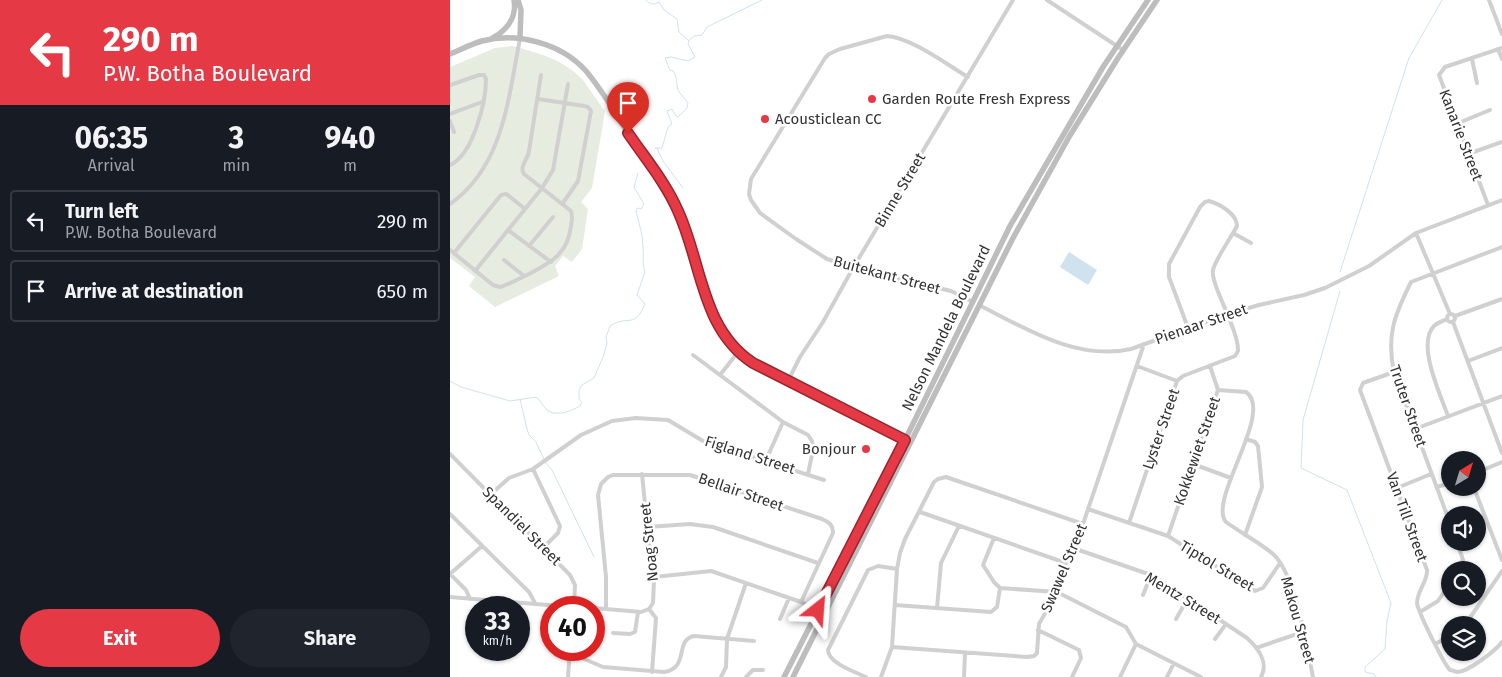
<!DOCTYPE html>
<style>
:root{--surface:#171b24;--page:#20242c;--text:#f1f3f6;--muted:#9ea1a6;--line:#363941;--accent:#e63946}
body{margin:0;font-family:"Fira Sans",sans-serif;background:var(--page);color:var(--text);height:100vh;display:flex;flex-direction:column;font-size:19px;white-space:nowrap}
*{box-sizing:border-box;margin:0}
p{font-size:16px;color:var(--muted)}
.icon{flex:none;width:28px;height:28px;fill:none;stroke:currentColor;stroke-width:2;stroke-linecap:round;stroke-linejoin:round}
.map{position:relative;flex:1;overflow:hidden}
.panel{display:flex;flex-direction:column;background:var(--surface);width:450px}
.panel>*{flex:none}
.guide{background:#e63946;color:#fff;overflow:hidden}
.needle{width:32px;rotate:38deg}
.tools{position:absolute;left:991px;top:451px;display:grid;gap:10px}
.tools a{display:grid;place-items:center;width:45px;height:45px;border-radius:50%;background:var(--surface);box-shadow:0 1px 4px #0004;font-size:25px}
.speed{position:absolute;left:15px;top:596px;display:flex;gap:10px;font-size:25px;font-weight:700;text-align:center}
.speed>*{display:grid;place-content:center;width:65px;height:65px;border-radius:50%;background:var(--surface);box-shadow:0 1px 4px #0004;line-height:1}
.speed small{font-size:12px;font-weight:400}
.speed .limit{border:8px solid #d22;background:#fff;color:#111}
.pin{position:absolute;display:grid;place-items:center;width:42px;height:42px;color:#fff;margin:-51px -21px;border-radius:50% 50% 50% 0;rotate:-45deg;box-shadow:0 0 5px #0007}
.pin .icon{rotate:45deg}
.me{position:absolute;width:55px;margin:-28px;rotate:28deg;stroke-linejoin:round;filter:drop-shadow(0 0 4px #0008)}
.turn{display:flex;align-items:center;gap:18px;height:105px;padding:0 20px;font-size:22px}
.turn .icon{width:65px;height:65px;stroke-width:2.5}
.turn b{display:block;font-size:35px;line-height:42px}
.eta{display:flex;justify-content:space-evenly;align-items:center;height:85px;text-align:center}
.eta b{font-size:30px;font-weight:700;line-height:35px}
.primary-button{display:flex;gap:10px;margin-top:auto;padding:10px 20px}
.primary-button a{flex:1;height:58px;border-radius:30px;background:var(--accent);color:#fff;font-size:20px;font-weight:700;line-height:58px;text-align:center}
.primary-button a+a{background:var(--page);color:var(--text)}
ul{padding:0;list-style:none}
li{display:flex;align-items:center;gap:15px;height:62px;margin:0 10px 8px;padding:0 10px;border:2px solid var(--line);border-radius:5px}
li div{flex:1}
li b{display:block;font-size:19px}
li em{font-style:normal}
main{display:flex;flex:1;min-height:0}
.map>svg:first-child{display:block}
.green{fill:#e6ecdf}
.water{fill:#cfe2ee}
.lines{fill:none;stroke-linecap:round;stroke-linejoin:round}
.stream{stroke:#cfe2ee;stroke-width:1}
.street{stroke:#d0d0d0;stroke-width:4}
.secondary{stroke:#bdbdbd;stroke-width:5.5}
.route-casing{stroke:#96252e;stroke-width:12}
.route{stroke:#e63946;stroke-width:9}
.poi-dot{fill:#e63946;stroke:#fff;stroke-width:2}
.labels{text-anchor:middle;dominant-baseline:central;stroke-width:5;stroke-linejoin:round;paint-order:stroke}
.poi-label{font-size:15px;fill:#333;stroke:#fff;text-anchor:start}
.street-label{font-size:15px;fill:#333;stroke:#fff}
</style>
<main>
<section class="panel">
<div class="guide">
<div class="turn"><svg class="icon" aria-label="left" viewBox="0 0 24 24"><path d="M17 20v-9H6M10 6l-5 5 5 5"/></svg><div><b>290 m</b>P.W. Botha Boulevard</div></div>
</div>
<div class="eta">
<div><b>06:35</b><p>Arrival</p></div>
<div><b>3</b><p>min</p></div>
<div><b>940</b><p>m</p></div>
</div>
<ul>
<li><svg class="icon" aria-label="left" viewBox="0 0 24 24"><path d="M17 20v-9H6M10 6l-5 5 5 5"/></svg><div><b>Turn left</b><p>P.W. Botha Boulevard</p></div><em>290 m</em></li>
<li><svg class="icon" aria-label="arrive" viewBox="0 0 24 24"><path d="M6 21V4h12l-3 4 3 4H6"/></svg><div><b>Arrive at destination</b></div><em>650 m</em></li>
</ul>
<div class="primary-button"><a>Exit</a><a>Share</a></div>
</section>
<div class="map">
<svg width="1052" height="677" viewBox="0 0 1052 677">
<rect width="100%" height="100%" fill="#fff"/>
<path class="green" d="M62,46C88,53 113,59 132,79C140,89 147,101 155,111L142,188L131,202L138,209L132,249L122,262L113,256L105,266L109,276L45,307L19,286L25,277L0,258V67L45,48Z"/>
<path class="water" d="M619,252L647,270L638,285L610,267Z"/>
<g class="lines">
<path class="stream" d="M196,0C200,5 203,5 209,2L214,10L227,19L229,32L239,41L238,44L245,57L238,61L221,57L215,58L220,70L223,71C229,79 225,85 229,92C232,96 235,99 238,103L237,108L228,117L226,116L222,109L217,111L222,124L218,127L212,148H205
M239,40L245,36L252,35L257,27L312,0
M207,148L213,161L233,188
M890,272L959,58L992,0
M890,291L853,420L851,468L897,490L941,603L937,621L935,649L915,667V672L924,674L926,677
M0,381L11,387L60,401L86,397C91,400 93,407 97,410C107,417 121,411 130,406L132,402L129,399V390L132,385L144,378L153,357L157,344L156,337L160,326C178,314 184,330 195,304L187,295L195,272C192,264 194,257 193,248C193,235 189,224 186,211L187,208L191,209L194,204L184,187L188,173
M70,399L77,429L79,435L86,442L94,459
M96,463L102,470L144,557"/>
<path class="street" d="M597,0L673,50
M1039,0L1052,34
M1048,49L1052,59
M1022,59L1027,83
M518,77C496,64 462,38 437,36L390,49L379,54L375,58L301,179L299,194L301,200L310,213L346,239L377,259L412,270L501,291L523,302
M0,85L29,75H34L36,79C36,102 23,155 0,165
M88,99L134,106L138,107L141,111L128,181L113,203
M0,114L32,102
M0,121L4,132
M1006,124L1040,110
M1018,154L1052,142
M0,204C54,166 58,98 70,39
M1038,205L989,75L995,67L1052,48
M58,230L101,262
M783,233L801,243
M966,233L1000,314
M79,246L103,217
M0,250L43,285L50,287C60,284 70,278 79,274C102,262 118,253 121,226C122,220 123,216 121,211L74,174C69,165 78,160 79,151L91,75
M4,253L51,195L56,194L59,196L75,209
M54,260L74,276
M25,271L92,188L103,170L118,84
M529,305C576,329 627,361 681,349L778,314L809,305L854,295L875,288L919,266L966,233L1052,200
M997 318a4 4 0 1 1 8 0a4 4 0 1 1-8 0Z
M1005,316L1052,299
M997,319C993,321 987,323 984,326C966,344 991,396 998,416
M1003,322L1052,453
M243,355L333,422L358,435L362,441L363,450L358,474
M1018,361L1052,348
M687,366L727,381
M944,372L913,383L910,390L977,570C978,581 967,591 967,603C968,612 994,664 1000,670C1002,670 1006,672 1008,672C1019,671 1045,651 1052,642
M270,375L288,352
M338,381L350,357L373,322L403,268L563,0
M768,390L796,392C825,412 757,500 776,522C791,533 809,542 823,554C845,573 857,648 863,677
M965,429L1052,396
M0,454L120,575L125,585L124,608
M316,460L333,422
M743,464L781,478
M83,469L110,526L108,533L94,547
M1028,472L1052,462
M192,474L200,554L204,580L203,603L199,609
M987,487L1000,483
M947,488L981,474
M1024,488L1052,560
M41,494L59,478L83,469L131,435L162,421L186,418L218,420L253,441L374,480
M638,509L718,536L805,591L813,588L830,563
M470,512L616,563
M0,514L79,592L85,603
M679,523L727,381L733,376L785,356L788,351C789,330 760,284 763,270C766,258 781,238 787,226C787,214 770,204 759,201L755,202L750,207L719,264V277L738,328
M1000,523L944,372C936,335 945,314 961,282L1052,247
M197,527L240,524L263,527L368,563
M795,535L812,487L808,446L805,442L796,439
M718,536L768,390L760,366
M544,538L533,565L544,582L550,588L607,592L676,627L686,644L751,677
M1007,542L1013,560L1008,570
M623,548L704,576L797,638C808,648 819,663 811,677
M0,574L32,546
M0,574L16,590L20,599
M204,577L261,571L351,602L374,613
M693,595L701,575
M0,597L135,608
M445,605L541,612L547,607L550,588
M144,608L191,612L199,609
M487,608L491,563L509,526
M156,609V577L148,495L151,484L158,477L163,475H240L372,519C379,522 383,525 383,533L351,602
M199,609L206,618L202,672
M970,612L988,601L1000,583
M330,619L339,598
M726,619L738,598
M1015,625L1052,571
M588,630L629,650L631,658L622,677
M163,633L180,634L185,632L188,612
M765,639L776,624
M985,644L1000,636
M442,647L577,657L584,656L587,653L589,624L607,592L616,563L633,524L694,344
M806,648L853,632
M120,653L153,667L214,672C240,668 224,640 244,636L304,641
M118,677L120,650
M271,677L276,667L277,639L296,583
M296,677L303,670H313
M416,677C405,672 378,663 378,650L418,570L428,566L447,569
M431,677L442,647L447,569L450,553L455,539L484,482L488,479L496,477L633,524
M514,677L515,653
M670,677L686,644
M717,677L724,663"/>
<path class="secondary" d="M68,0L71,10L70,37
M41,39C56,31 67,18 64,0
M0,54C10,50 21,44 32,41C67,32 111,43 136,71C153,91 166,115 181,137C199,164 220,190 232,221C252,270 255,331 303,363L459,442
M334,677L455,440L560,226L653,67L698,0
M343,677L563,238L619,137L668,58L707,0"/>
</g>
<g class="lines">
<g class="route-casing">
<path id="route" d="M178,133C195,158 216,183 228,211C252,263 251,329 303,363L455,440L368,610"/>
</g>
<use href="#route" class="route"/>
</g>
<g class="poi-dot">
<circle cx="422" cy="99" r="5"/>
<circle cx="315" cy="119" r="5"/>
<circle cx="416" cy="449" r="5"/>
</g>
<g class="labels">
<g class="poi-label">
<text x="432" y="99">Garden Route Fresh Express</text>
<text x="325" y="119">Acousticlean CC</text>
<text x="406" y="449" text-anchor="end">Bonjour</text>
</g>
<g class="street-label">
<text transform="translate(1011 135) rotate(69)">Kanarie Street</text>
<text transform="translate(450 190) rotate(-59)">Binne Street</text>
<text transform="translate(437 275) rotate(15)">Buitekant Street</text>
<text transform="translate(751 324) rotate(-19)">Pienaar Street</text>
<text transform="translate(496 328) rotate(-64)">Nelson Mandela Boulevard</text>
<text transform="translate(958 406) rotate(71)">Truter Street</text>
<text transform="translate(711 429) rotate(-71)">Lyster Street</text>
<text transform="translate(747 451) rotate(-71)">Kokkewiet Street</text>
<text transform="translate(300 455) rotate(18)">Figland Street</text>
<text transform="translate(291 492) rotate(19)">Bellair Street</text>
<text transform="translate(957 517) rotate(70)">Van Till Street</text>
<text transform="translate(72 526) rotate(45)">Spandiel Street</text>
<text transform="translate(199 542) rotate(-96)">Noag Street</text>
<text transform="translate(767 566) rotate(31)">Tiptol Street</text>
<text transform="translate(614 568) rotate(-67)">Swawel Street</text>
<text transform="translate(733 598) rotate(31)">Mentz Street</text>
<text transform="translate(848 620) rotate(74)">Makou Street</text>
</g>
</g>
</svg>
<div class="tools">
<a><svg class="needle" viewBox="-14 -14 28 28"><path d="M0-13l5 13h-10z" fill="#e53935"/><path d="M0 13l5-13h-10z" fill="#9ea1a6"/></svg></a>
<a><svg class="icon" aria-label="sound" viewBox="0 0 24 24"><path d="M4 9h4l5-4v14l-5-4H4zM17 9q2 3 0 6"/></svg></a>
<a><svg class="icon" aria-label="search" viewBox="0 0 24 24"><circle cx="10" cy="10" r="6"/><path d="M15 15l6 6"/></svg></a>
<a><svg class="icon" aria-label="layers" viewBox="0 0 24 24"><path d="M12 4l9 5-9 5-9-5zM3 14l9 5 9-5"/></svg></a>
</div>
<div class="speed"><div>33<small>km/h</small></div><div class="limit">40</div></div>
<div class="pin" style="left:178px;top:133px;background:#d93025"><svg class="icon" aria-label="arrive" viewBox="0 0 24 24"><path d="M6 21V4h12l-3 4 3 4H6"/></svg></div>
<svg class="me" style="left:368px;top:610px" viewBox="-20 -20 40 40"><path d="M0-17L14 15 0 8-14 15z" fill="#e63946" stroke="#fff" stroke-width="4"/></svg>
</div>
</main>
